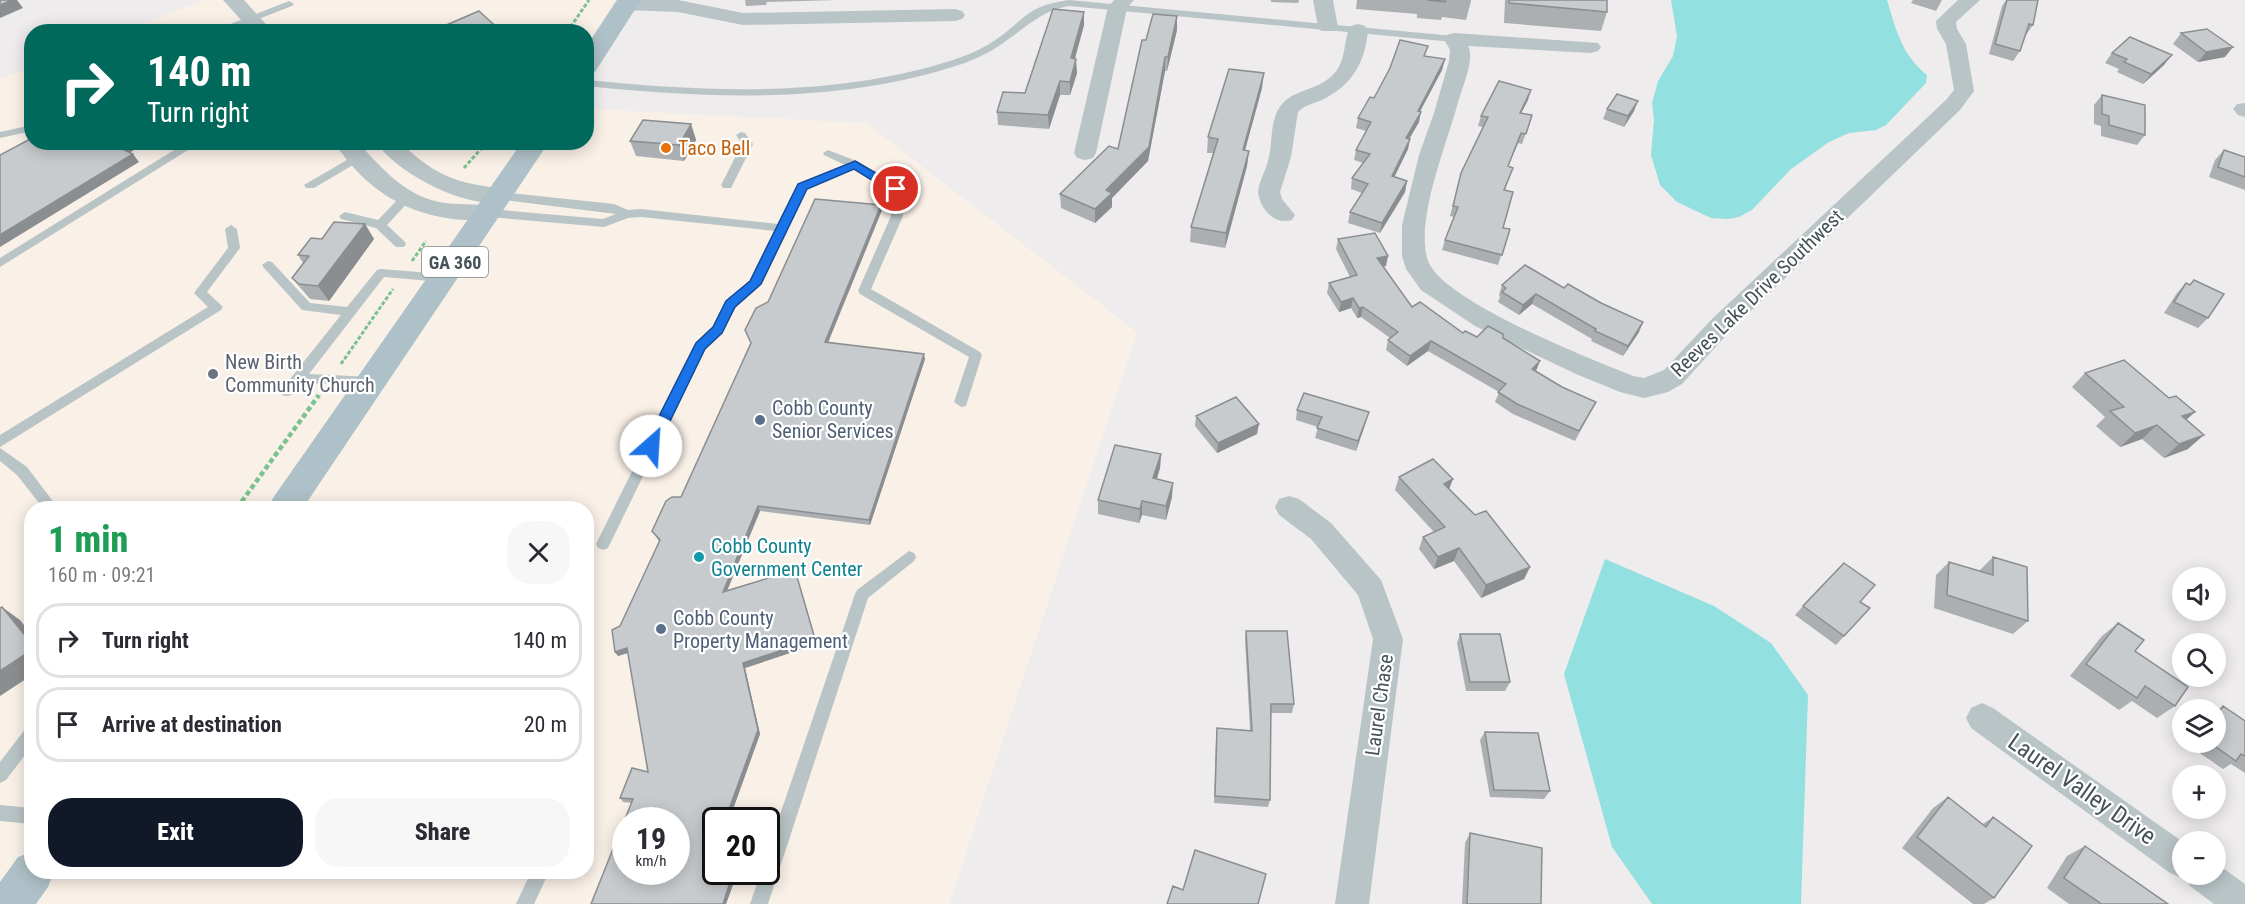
<!DOCTYPE html>
<meta charset="utf-8">
<style>
:root{--surface:#fff;--page:#f7f7f7;--text:#2b2b33;--muted:#7c7c81;--line:#e1e1e2;--accent:#111827}
body{margin:0;font-family:"Roboto Condensed",sans-serif;background:var(--page);color:var(--text);height:100vh;display:flex;flex-direction:column;font-size:22px;white-space:nowrap}
*{box-sizing:border-box;margin:0}
p{font-size:20px;color:var(--muted)}
.icon{flex:none;width:33px;height:33px;fill:none;stroke:currentColor;stroke-width:2;stroke-linecap:round;stroke-linejoin:round}
.map{position:relative;flex:1;overflow:hidden}
.side{position:absolute;left:24px;top:501px;width:570px;height:378px;display:flex;flex-direction:column;background:var(--surface);border-radius:24px;box-shadow:0 3px 15px #0003}
.side>*{flex:none}
.top-card{position:absolute;left:24px;top:24px;width:570px;height:126px;border-radius:24px;box-shadow:0 3px 15px #0003;background:#00695c;color:#fff;overflow:hidden}
.tools{position:absolute;left:2172px;top:567px;display:grid;gap:12px}
.tools a{display:grid;place-items:center;width:54px;height:54px;border-radius:50%;background:var(--surface);box-shadow:0 3px 15px #0003;font-size:30px}
.speed{position:absolute;left:612px;top:807px;display:flex;gap:12px;font-size:30px;font-weight:700;text-align:center}
.speed>*{display:grid;place-content:center;width:78px;height:78px;border-radius:50%;background:var(--surface);box-shadow:0 3px 15px #0003;line-height:1}
.speed small{font-size:15px;font-weight:400}
.speed .limit{border:3px solid #111;border-radius:9px;background:#fff;color:#111}
.pin{position:absolute;display:grid;place-items:center;width:51px;height:51px;color:#fff;margin:-26px;border:3px solid #fff;border-radius:50%;box-shadow:0 2px 6px #0007}
.me{position:absolute;width:66px;margin:-33px;rotate:26deg;stroke-linejoin:round;filter:drop-shadow(0 0 4px #0008)}
.turn{display:flex;align-items:center;gap:21px;height:126px;padding:0 24px;font-size:27px}
.turn .icon{width:78px;height:78px;stroke-width:2.5}
.turn b{display:block;font-size:42px;line-height:51px}
.round{display:grid;place-items:center;flex:none;width:63px;height:63px;border-radius:24px;background:var(--page)}
.overview{display:flex;align-items:center;justify-content:space-between;height:102px;padding:0 24px}
h1{font-size:36px;font-weight:800;line-height:45px;color:#1e9e55}
.primary-button{display:flex;gap:12px;margin-top:auto;padding:12px 24px}
.primary-button a{flex:1;height:69px;border-radius:24px;background:var(--accent);color:#fff;font-size:24px;font-weight:800;line-height:69px;text-align:center}
.primary-button a+a{background:var(--page);color:var(--text)}
ul{padding:0;list-style:none}
li{display:flex;align-items:center;gap:18px;height:75px;margin:0 12px 9px;padding:0 12px;border:3px solid var(--line);border-radius:24px}
li div{flex:1}
li b{display:block;font-size:22px}
li em{font-style:normal}
.map>svg:first-child{display:block}
.commercial{fill:#f9f0e7;fill-rule:evenodd}
.water{fill:#92e0df}
.lines{fill:none;stroke-linecap:round;stroke-linejoin:round}
.path-far1{stroke:#7cc190;stroke-width:3;stroke-dasharray:4 2;stroke-linecap:butt}
.path{stroke:#7cc190;stroke-width:4.5;stroke-dasharray:5 3;stroke-linecap:butt}
.lane{fill:#b9c4c7;fill-rule:evenodd}
.street{fill:#b9c4c7;fill-rule:evenodd}
.primary{fill:#afc1c8;fill-rule:evenodd}
.wall{fill:#abafb1}
.shaded-wall{fill:#8b8e90}
.building{fill:#c7cbce;stroke:#8b8e90;stroke-width:1.5;fill-rule:evenodd}
.route{fill:#1a73e8;stroke:#114b97;stroke-width:1.5}
.food-dot{fill:#e8710a;stroke:#fff;stroke-width:2}
.worship-dot{fill:#6b7280;stroke:#fff;stroke-width:2}
.service-dot{fill:#5c6f8a;stroke:#fff;stroke-width:2}
.culture-dot{fill:#0f9aa8;stroke:#fff;stroke-width:2}
.labels{text-anchor:middle;dominant-baseline:central;stroke-width:4.5;stroke-linejoin:round;paint-order:stroke}
.shield{fill:#fff;stroke:#7e8789;stroke-width:1.5}
.shield-label{font-size:18px;font-weight:bold;fill:#475357}
.food-label{font-size:20px;fill:#c56008;stroke:#fff;text-anchor:start}
.street-label{font-size:20px;fill:#475357;stroke:#fff}
.worship-label{font-size:20px;fill:#5b616d;stroke:#fff;text-anchor:start}
.service-label{font-size:20px;fill:#4e5e75;stroke:#fff;text-anchor:start}
.culture-label{font-size:20px;fill:#0d838f;stroke:#fff;text-anchor:start}
.near-street-label{font-size:24px;fill:#475357;stroke:#fff}
</style>
<div class="map">
<svg width="2245" height="904" viewBox="0 0 2245 904">
<rect width="100%" height="100%" fill="#efeced"/>
<path class="commercial" d="M204,0H616L587,44L586,32H122Z
M31,67L32,142H586L587,109L866,123L1137,332L949,904H0V79ZM32,508H586V872H32ZM626,820H676V872H626ZM716,820H766V872H716Z"/>
<path class="water" d="M1671,0H1887C1896,30 1902,55 1927,75L1926,83L1886,125L1876,130L1849,133L1829,142L1791,169L1752,210L1739,217L1728,219L1711,218L1677,202L1660,185L1651,155L1654,120L1652,103L1658,81L1673,56L1677,36Z
M1605,559L1714,606L1771,643L1808,695L1801,904H1652L1612,847L1564,674Z"/>
<g class="lines">
<path class="path-far1" d="M567,32L589,0
M464,168L487,142
M412,261L426,241
M341,364L393,289"/>
<path class="path" d="M237,508L319,395"/>
<path class="lane" d="M1069,0L1454,36L1459,39L1454,42L1069,6C1044,10 1030,24 1010,38C996,49 979,58 962,64C842,104 711,99 586,86V80C708,92 835,98 953,60C972,54 990,45 1005,33C1015,25 1024,16 1034,10C1045,4 1057,2 1069,0Z
M289,1L294,4L292,6L225,32H210Z
M32,125V131L0,138V132Z
M741,132L745,133L753,144L731,188H723L721,185L742,144L736,135Z
M187,142H201L0,267V258Z
M828,150L859,162L901,189L903,216L871,289L980,352L982,355L966,406L961,407L954,402L969,357L860,294L858,291L891,216L889,191L854,169L806,188L759,287L735,308L722,333L705,349L608,548L603,550L598,548L596,544L694,346L713,327L726,302L750,281L775,231L641,217L628,218L604,227L489,217L483,213L489,209L603,219L616,214L497,199V193L501,192L614,204L628,210L641,209L778,224L798,183L845,165L824,155L823,153Z
M359,153L364,157L363,159L314,188H306L304,185Z
M406,194L412,198L387,225L404,241L406,244L404,247H396L376,228L341,219L339,216L345,212L378,220L402,195Z
M231,225L237,229L240,248L207,292L223,307L221,310L0,447V435L208,307L194,293L228,248L225,229Z
M268,261L272,262L310,303L347,307L377,270L381,269L443,274L449,278L443,282L384,277L309,374L372,377L378,382L377,385L301,383C296,390 292,399 282,395L281,392L282,389L341,315L302,310L264,268L262,265Z
M0,448L27,467L58,508H43L17,475L0,461Z
M909,551L914,553L916,557L914,561L868,598L768,904H750L761,872H766V856L855,594L857,590Z
M32,726V746L6,780L0,783V762L26,728Z
M0,805L32,808V824L0,821Z
M531,872H549L534,904H516Z"/>
<path class="street" d="M223,0H244L273,32H252Z
M619,0H678L743,13L955,9L962,11L965,15L962,19L955,21L743,25L678,12L626,10L619,8L616,4Z
M1114,0H1134L1127,8L1096,153L1093,158L1085,160L1077,158L1074,153L1108,7Z
M1313,0H1333L1338,27L1335,31H1321L1318,27Z
M1958,0H1980L1956,22L1957,29L1966,44L1974,91L1960,110L1730,331L1682,384L1668,392L1644,398L1620,392L1576,374L1475,326L1421,290L1406,269L1402,256V225L1419,155L1434,113L1449,61L1450,50L1444,39L1447,35L1454,33L1598,43L1601,47L1598,51L1591,53L1468,46C1475,59 1463,85 1459,99C1448,141 1416,216 1427,258C1436,299 1593,360 1633,376L1644,378L1664,370L1712,319L1946,100L1954,90L1946,44L1937,29L1936,21Z
M1358,24L1365,26L1368,30C1365,62 1353,84 1324,99C1315,103 1305,105 1298,112L1291,157L1280,192L1282,199L1295,215L1292,220C1274,225 1260,209 1258,192C1259,181 1265,172 1268,161C1274,141 1268,115 1286,100C1301,88 1323,89 1337,70C1347,56 1343,38 1351,26Z
M2245,103V117L2238,115L2233,109L2237,104Z
M334,142H358C382,169 407,198 445,203C462,205 480,203 497,208L500,213L497,218C486,221 476,220 465,220C409,217 365,190 334,142Z
M376,142H400C419,161 441,177 468,183C481,186 495,187 509,191L512,196L509,201C471,212 398,175 376,142Z
M1289,496L1299,499L1331,523L1381,580L1403,639L1369,904H1335L1373,639L1358,595L1311,539L1279,515L1275,507L1279,499Z
M1982,703L1993,708L2183,842L2182,874H2216V863L2245,884V904H2214L2190,886L2186,876L2182,878L2170,873L1971,728L1966,718L1971,708Z"/>
<path class="primary" d="M617,0H641L595,72L586,74V47Z
M522,142H549L303,508H268L273,498Z
M32,852V872H54L48,887L36,904H0V882L18,857Z"/>
</g>
<path class="wall" d="M745,0H837L767,2L766,5L746,6Z
M1271,0H1299L1298,3L1271,2Z
M1357,0H1471V1L1466,20L1442,17L1441,20L1417,18V14L1356,9Z
M1505,0H1607V12L1601,31L1504,23Z
M1913,0H1942L1936,11L1911,3Z
M2006,0H2038L2033,25L2026,35L2020,51L2013,61L1989,54L2002,6Z
M1084,12V25L1075,59L1077,73L1070,95H1060L1049,129L998,125L997,112L1025,93Z
M1177,30L1167,71H1165L1148,161L1112,198V207L1095,223L1061,208L1060,194L1118,149Z
M2181,33L2225,57L2198,62L2173,44Z
M2112,53L2164,65L2143,84L2117,72L2119,69L2105,63Z
M1425,56L1445,59L1442,70L1420,111L1419,122L1409,139H1410L1408,149L1394,177L1407,181L1405,192L1380,233L1348,223L1350,212L1362,193L1351,189L1352,178L1363,163L1354,160L1356,150L1366,131L1356,128L1358,118L1374,98Z
M1262,88L1245,150L1249,151L1247,166L1225,248L1190,242L1191,227L1213,153H1207L1208,137Z
M2102,95L2145,135L2137,145L2101,136V126L2094,124V105Z
M1528,100L1521,113L1532,115L1522,144L1518,143L1508,166L1513,168L1505,190L1503,228L1510,229L1498,265L1442,250L1445,240L1454,217L1450,216L1461,173L1483,127L1478,126L1481,116Z
M1607,109L1634,111L1624,127L1603,119Z
M691,124L696,140L684,161L636,156L630,141Z
M2224,150L2245,157V190L2209,177L2215,160Z
M881,205L882,210L828,343L925,359L870,525L760,511L727,590L795,570L817,644L745,668L760,734L710,874L735,879L726,904L632,803L623,802L620,798L648,772L628,653L618,656L615,652L659,541L652,531L681,497L751,343L745,330L768,302Z
M365,224L374,239L329,301L310,299L292,278L303,263L298,255L322,239Z
M1338,239L1386,266L1383,267L1412,307L1463,333L1477,337L1503,338L1536,371L1562,387L1596,402L1575,441L1513,414L1495,402L1499,392L1428,351L1407,366L1386,350L1388,340L1390,338L1361,317L1357,318L1351,308L1339,312L1327,293L1329,283L1350,277L1336,249Z
M1525,265L1639,332L1623,356L1591,341L1592,339L1532,304L1519,315L1498,302L1500,297L1499,295L1502,285Z
M2194,280L2208,318L2198,328L2164,313L2177,293L2186,283L2189,285Z
M2085,373L2195,412L2186,420L2188,449L2164,458L2142,439L2120,447L2096,426L2105,417L2072,387Z
M1297,410L1366,422L1356,451L1315,438L1318,427L1296,420Z
M1196,416L1257,434L1217,453L1195,426Z
M1161,454L1160,468L1157,479L1172,497L1166,520L1142,515L1139,523L1098,514V500Z
M1399,477L1449,489L1475,515L1530,567L1524,579L1481,598L1454,561L1434,569L1419,549L1423,537L1434,532L1395,490Z
M1993,557L2028,621L2013,634L1934,608L1936,575L1949,562L1979,571Z
M1860,602L1870,608L1836,645L1795,615L1803,606Z
M2118,623L2135,651L2175,706L2157,718L2132,701L2119,710L2070,676L2102,636Z
M1246,631L1294,704L1292,713H1271L1270,800L1268,807L1214,803L1216,736L1217,728L1250,730L1245,640Z
M1460,634L1510,682L1505,691H1466L1457,643Z
M2223,706L2245,721V773L2231,764L2223,769L2188,745L2190,742H2216V711Z
M1485,732L1550,791L1544,799L1490,797L1480,740Z
M1948,797L1983,824L1993,817L1994,898L1984,904H1973L1902,848L1933,808Z
M1470,833L1541,904H1462L1465,843Z
M2085,846L2168,904H2069L2047,888L2067,856Z"/>
<path class="shaded-wall" d="M12,0H17L23,8L0,18V5Z
M1084,12V25L1071,72V58Z
M1177,16V30L1167,71L1168,57Z
M2233,47L2225,57L2198,62L2206,52Z
M2172,55L2164,65L2143,84L2151,74Z
M1165,57V71L1148,161L1112,198V207L1095,223V209L1106,190Z
M1076,59L1077,73L1070,95V82Z
M1445,59L1442,70L1415,121L1418,111Z
M1264,73L1262,88L1241,165L1243,150Z
M1060,81V95L1049,129L1048,115Z
M1531,90L1528,100L1516,123L1520,113Z
M1638,101L1634,111L1624,127L1628,116Z
M1421,112L1419,122L1404,148L1406,138Z
M691,124L696,140L684,161L679,145Z
M1521,133L1518,143L1504,176L1508,166Z
M1410,139L1408,149L1390,186L1392,176Z
M128,142H147L126,155L120,148Z
M1249,151L1247,166L1225,248L1226,233Z
M133,154L139,162L0,247V235Z
M1407,181L1405,192L1380,233L1382,223Z
M881,205L882,210L826,347L825,342Z
M365,224L374,239L329,301L318,286Z
M1388,256L1386,266L1375,268L1377,258Z
M1536,294L1532,304L1519,315L1523,305Z
M1353,298L1351,308L1339,312L1341,302Z
M1363,307L1361,317L1357,318L1359,308Z
M1643,322L1639,332L1623,356L1628,346Z
M1431,341L1428,351L1407,366L1410,356Z
M924,354L925,359L870,525L869,520Z
M1540,361L1536,371L1528,379L1532,369Z
M1369,412L1366,422L1356,451L1358,441Z
M2195,412L2179,426L2182,416Z
M1259,424L1257,434L1217,453L1218,443Z
M2157,425L2142,439L2120,447L2135,433Z
M2204,435L2188,449L2164,458L2179,444Z
M1161,454L1160,468L1152,493L1153,478Z
M1453,479L1448,492L1444,484Z
M1173,483L1172,497L1166,520V506Z
M1142,501V515L1139,523L1140,509Z
M758,506L760,511L725,596L723,592Z
M1459,548L1454,561L1434,569L1438,557Z
M1530,567L1524,579L1481,598L1486,585Z
M795,570L817,644L745,668L760,734L729,820H725L743,663Z
M2,607L20,620L32,635V644Z
M627,648L630,652L618,656L615,652Z
M32,650V675L0,696V671Z
M716,847V858L709,877L706,874Z
M732,876L735,879L726,904H723Z"/>
<path class="building" d="M0,0H12L0,5Z
M1427,0H1445V2Z
M1509,0H1607V12L1509,3Z
M2007,0H2038L2033,25L2029,24L2020,51L1995,44Z
M1053,9L1084,12L1071,58L1076,59L1070,82L1060,81L1048,115L997,112L1003,92L1025,93Z
M479,11L502,32H430Z
M1153,14L1177,16L1168,57H1165L1149,147L1106,190L1112,193L1095,209L1060,194L1109,146L1118,149L1142,40H1146Z
M2207,29L2233,47L2206,52L2181,33Z
M2130,37L2172,55L2151,74L2124,62L2127,59L2112,53Z
M1400,40L1428,46L1424,56L1445,59L1418,111L1421,112L1406,138L1410,139L1392,176L1407,181L1382,223L1350,212L1368,184L1352,178L1370,154L1356,150L1371,122L1358,118L1370,97L1374,98L1390,68Z
M1229,69L1264,73L1243,150L1249,151L1226,233L1191,227L1218,139L1208,137Z
M1499,81L1531,90L1520,113L1532,115L1526,134L1521,133L1508,166L1513,168L1504,190L1513,192L1503,228L1510,229L1502,255L1445,240L1458,207L1453,206L1461,173L1488,117L1481,116Z
M1617,94L1638,101L1628,116L1607,109Z
M2102,95L2145,105V135L2109,125V116L2102,114Z
M643,120L691,124L679,145L630,141Z
M32,138V142H128L120,148L133,154L0,235V155Z
M2224,150L2245,157V177L2218,167Z
M815,199L881,205L825,342L924,354L869,520L758,506L723,592L795,570L815,639L743,663L758,730L725,820H716V847L706,874L732,876L723,904H591L633,799L620,798L632,768L648,772L627,648L615,652L612,630L620,626L660,540L652,531L666,501L672,497H681L751,343L745,330L756,308L768,302ZM626,820H676V872H626Z
M334,222L365,224L318,286L299,284L292,278L309,256L298,255L311,238L322,239Z
M1375,233L1388,256L1377,258L1412,307L1420,302L1463,333L1465,331L1477,337L1488,326L1503,334V338L1540,361L1532,369L1562,387L1596,402L1579,431L1517,404L1498,392L1506,384L1431,341L1410,356L1388,340L1398,332L1363,307L1359,308L1353,298L1341,302L1329,283L1357,275L1338,239Z
M1525,265L1564,288L1568,284L1601,303L1643,322L1628,346L1595,331L1596,329L1536,294L1523,305L1502,292L1506,288L1502,285Z
M2194,280L2224,294L2208,318L2174,302L2186,283L2190,285Z
M2124,360L2169,398L2176,396L2195,412L2182,416L2204,435L2179,444L2157,425L2135,433L2110,411L2124,407L2085,373Z
M1304,393L1369,412L1358,441L1317,428L1322,417L1297,410Z
M1236,397L1259,424L1218,443L1196,416Z
M1115,445L1161,454L1153,478L1173,483L1166,506L1142,501L1140,509L1098,500Z
M1433,459L1453,479L1444,484L1475,515L1486,511L1530,567L1486,585L1459,548L1438,557L1423,537L1445,527L1399,477Z
M1993,557L2027,567L2028,621L1947,595L1949,562L1993,575Z
M1844,563L1875,585L1860,602L1870,608L1844,636L1803,606Z
M2,607L32,644V650L0,671V608Z
M2118,623L2144,640L2135,651L2188,687L2175,706L2145,686L2137,698L2086,664Z
M1246,631H1287L1294,704H1271L1270,800L1215,796L1217,728L1252,731Z
M1460,634H1500L1510,682H1470Z
M2223,706L2245,721V756L2241,754L2236,761L2209,742H2216V717Z
M1485,732L1538,733L1550,791L1494,790Z
M1948,797L1986,827L1993,817L2032,846L1994,898L1917,837Z
M1470,833L1542,848L1541,904H1467Z
M2085,846L2168,904H2100V903L2064,878Z
M1195,850L1266,874L1258,904H1167L1173,886L1183,890Z"/>
<path class="route" d="M855,161L900,187V192H891L854,169L807,189L761,284L735,307L722,333L705,349L656,450H646L644,446L696,343L713,327L726,301L750,281L798,184Z"/>
<circle class="food-dot" cx="666" cy="148" r="6"/>
<circle class="worship-dot" cx="213" cy="374" r="6"/>
<g class="service-dot">
<circle cx="760" cy="420" r="6"/>
<circle cx="661" cy="629" r="6"/>
</g>
<circle class="culture-dot" cx="699" cy="557" r="6"/>
<g class="labels">
<rect class="shield" x="422" y="247" width="66" height="30" rx="4.5"/>
<g class="shield-label">
<text x="455" y="262">GA 360</text>
</g>
<g class="food-label">
<text x="678" y="148">Taco Bell</text>
</g>
<g class="street-label">
<text transform="translate(1757 293) rotate(-44)">Reeves Lake Drive Southwest</text>
<text transform="translate(1379 705) rotate(-82)">Laurel Chase</text>
</g>
<g class="worship-label">
<text x="225" y="362">New Birth<tspan x="225" dy="23">Community Church</tspan></text>
</g>
<g class="service-label">
<text x="772" y="408">Cobb County<tspan x="772" dy="23">Senior Services</tspan></text>
<text x="673" y="618">Cobb County<tspan x="673" dy="23">Property Management</tspan></text>
</g>
<g class="culture-label">
<text x="711" y="546">Cobb County<tspan x="711" dy="23">Government Center</tspan></text>
</g>
<g class="near-street-label">
<text transform="translate(2082 789) rotate(35)">Laurel Valley Drive</text>
</g>
</g>
</svg>
<div class="tools">
<a><svg class="icon" aria-label="sound" viewBox="0 0 24 24"><path d="M4 9h4l5-4v14l-5-4H4zM17 9q2 3 0 6"/></svg></a>
<a><svg class="icon" aria-label="search" viewBox="0 0 24 24"><circle cx="10" cy="10" r="6"/><path d="M15 15l6 6"/></svg></a>
<a><svg class="icon" aria-label="layers" viewBox="0 0 24 24"><path d="M12 4l9 5-9 5-9-5zM3 14l9 5 9-5"/></svg></a>
<a>+</a>
<a>−</a>
</div>
<div class="speed"><div>19<small>km/h</small></div><div class="limit">20</div></div>
<div class="pin" style="left:896px;top:189px;background:#d93025"><svg class="icon" aria-label="arrive" viewBox="0 0 24 24"><path d="M6 21V4h12l-3 4 3 4H6"/></svg></div>
<svg class="me" style="left:651px;top:446px" viewBox="-20 -20 40 40"><circle r="19" fill="#fff"/><path d="M0-13L10 11 0 6-10 11z" fill="#1a73e8"/></svg>
<div class="top-card">
<div class="turn"><svg class="icon" aria-label="right" viewBox="0 0 24 24"><path d="M7 20v-9h11M14 6l5 5-5 5"/></svg><div><b>140 m</b>Turn right</div></div>
</div>
<section class="side">
<div class="overview"><div><h1>1 min</h1><p>160 m · 09:21</p></div><a class="round"><svg class="icon" aria-label="close" viewBox="0 0 24 24"><path d="M6 6l12 12M18 6L6 18"/></svg></a></div>
<ul>
<li><svg class="icon" aria-label="right" viewBox="0 0 24 24"><path d="M7 20v-9h11M14 6l5 5-5 5"/></svg><div><b>Turn right</b></div><em>140 m</em></li>
<li><svg class="icon" aria-label="arrive" viewBox="0 0 24 24"><path d="M6 21V4h12l-3 4 3 4H6"/></svg><div><b>Arrive at destination</b></div><em>20 m</em></li>
</ul>
<div class="primary-button"><a>Exit</a><a>Share</a></div>
</section>
</div>
